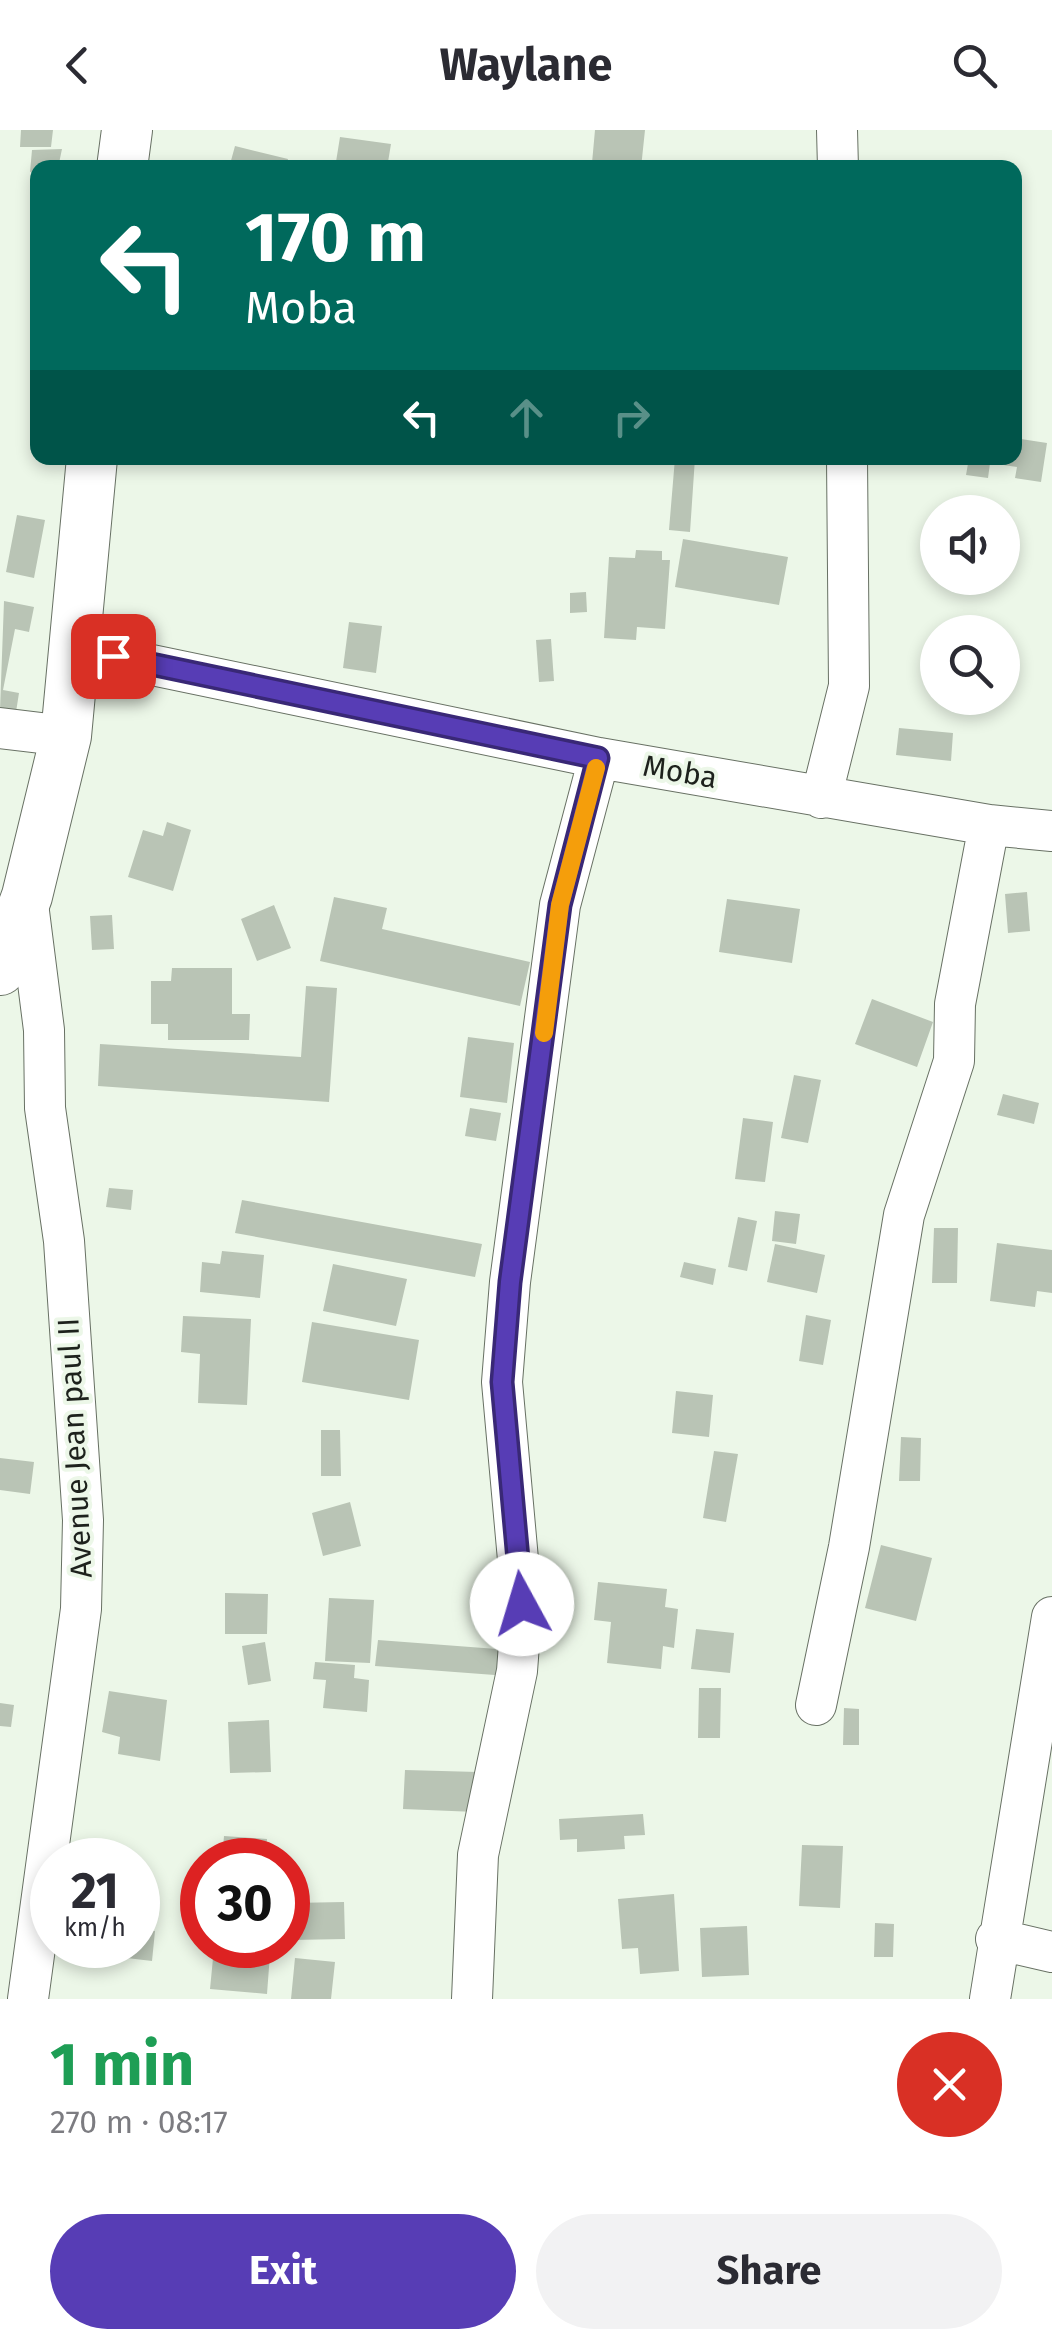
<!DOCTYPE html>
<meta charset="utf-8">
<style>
:root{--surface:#fff;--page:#f2f2f3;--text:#2b2b33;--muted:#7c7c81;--accent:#573db5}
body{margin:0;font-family:"Fira Sans",sans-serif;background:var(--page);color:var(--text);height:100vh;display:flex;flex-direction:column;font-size:38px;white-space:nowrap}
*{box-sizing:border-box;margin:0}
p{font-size:32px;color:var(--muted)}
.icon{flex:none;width:55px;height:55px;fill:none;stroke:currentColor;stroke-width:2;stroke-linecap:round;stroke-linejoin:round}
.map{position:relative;height:1869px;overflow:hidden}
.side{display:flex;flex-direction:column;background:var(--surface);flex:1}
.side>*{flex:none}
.banner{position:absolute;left:30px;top:30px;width:992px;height:305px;border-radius:20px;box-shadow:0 5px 15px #0003;background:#00695c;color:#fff;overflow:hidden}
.buttons{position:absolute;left:920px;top:365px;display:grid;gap:20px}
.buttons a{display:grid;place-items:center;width:100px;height:100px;border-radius:50%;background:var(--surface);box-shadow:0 5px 15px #0003;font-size:50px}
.speed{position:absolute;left:30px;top:1708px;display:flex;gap:20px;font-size:50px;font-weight:700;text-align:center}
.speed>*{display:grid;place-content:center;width:130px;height:130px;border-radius:50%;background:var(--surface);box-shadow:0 5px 15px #0003;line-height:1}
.speed small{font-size:25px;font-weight:400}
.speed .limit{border:15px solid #d22;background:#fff;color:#111}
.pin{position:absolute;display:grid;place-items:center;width:85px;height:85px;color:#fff;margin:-42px;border-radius:20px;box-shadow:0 5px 15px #0006}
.me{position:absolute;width:110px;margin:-55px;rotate:354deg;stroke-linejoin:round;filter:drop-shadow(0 0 8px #0008)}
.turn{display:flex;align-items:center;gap:35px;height:210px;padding:0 50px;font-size:45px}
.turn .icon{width:130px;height:130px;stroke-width:2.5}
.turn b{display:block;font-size:70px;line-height:85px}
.lanes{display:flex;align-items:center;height:95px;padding:0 50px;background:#0003;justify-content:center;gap:50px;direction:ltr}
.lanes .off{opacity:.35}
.round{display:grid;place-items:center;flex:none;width:105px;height:105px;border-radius:52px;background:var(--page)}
.head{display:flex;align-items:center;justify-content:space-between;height:170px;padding:0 50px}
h1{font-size:60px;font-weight:700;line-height:75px;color:#1e9e55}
.action{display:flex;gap:20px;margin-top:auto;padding:20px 50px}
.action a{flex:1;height:115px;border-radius:60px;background:var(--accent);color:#fff;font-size:40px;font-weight:700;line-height:115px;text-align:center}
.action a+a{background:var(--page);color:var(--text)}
header{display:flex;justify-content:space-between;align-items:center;height:130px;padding:0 50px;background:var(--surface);font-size:45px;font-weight:700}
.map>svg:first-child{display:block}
.building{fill:#b9c4b5}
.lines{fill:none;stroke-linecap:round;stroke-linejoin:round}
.minor-casing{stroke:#687164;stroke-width:42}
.tertiary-casing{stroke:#687164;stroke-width:52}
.minor{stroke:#fff;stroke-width:40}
.tertiary{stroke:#fff;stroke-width:50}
.route-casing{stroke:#392876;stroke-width:25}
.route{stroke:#573db5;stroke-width:18}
.slow{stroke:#f59e0b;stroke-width:18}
.labels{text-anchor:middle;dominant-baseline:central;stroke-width:8;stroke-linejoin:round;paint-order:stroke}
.street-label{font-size:30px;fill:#1d211c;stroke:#ecf7e8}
</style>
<header><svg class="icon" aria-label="back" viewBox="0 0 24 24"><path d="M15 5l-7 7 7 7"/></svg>Waylane<svg class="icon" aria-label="search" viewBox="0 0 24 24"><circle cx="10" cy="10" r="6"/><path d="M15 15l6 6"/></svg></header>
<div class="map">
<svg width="1052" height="1869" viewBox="0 0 1052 1869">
<rect width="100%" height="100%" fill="#ecf7e8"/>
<path class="building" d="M21,0H53L51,17H20Z
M595,0H645L641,38L592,33Z
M340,7L391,14L387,38H335Z
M235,16L288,29L286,38H229Z
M62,19L58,38L30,42L32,20Z
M1015,308L1047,313L1041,352L1015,348L1017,337L990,333L988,348L966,345L969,328H1015Z
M675,328H695L690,402L669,400Z
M17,385L45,390L34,448L6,442Z
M683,409L788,427L779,475L675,457Z
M636,420L662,421V430H670L665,499L637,497L636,510L604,508L609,427L635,428Z
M586,462L587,482L570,483V463Z
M4,471L34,477L29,502L15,499L3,560L19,563L16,582L0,580Z
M349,492L382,496L376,543L343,538Z
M551,509L554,551L539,552L536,510Z
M899,598L953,603L951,631L896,625Z
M167,692L191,700L173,761L128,747L143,700L163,706Z
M1027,762L1030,801L1008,803L1005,764Z
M334,767L387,778L382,799L530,832L520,876L320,831Z
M727,769L800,779L792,833L719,822Z
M274,775L291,818L257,831L241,789Z
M112,785L114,819L92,820L90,786Z
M172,838H232V884H250L249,910H168V894H151V851H171Z
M306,856L337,858L329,972L98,956L100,914L301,927Z
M872,869L933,892L917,937L855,914Z
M468,907L514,913L507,973L460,967Z
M794,945L821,950L808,1013L781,1008Z
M1003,964L1039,973L1034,994L997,985Z
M470,978L501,983L496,1011L465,1006Z
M743,988L773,992L765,1052L735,1049Z
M109,1058L133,1060L131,1080L106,1077Z
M242,1070L482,1114L475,1147L235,1103Z
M775,1081L800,1084L796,1114L772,1111Z
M738,1087L757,1091L747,1141L728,1137Z
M934,1098H958L957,1153H932Z
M997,1113L1052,1120V1163L1037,1161L1035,1177L990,1171Z
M775,1114L825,1125L817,1163L767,1152Z
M222,1121L264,1125L260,1168L200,1162L202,1132L220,1134Z
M684,1132L716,1139L713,1155L680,1147Z
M333,1134L407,1149L396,1196L323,1181Z
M806,1185L831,1190L823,1235L799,1231Z
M183,1186L251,1189L247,1275L198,1273L200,1224L181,1222Z
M312,1192L419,1210L409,1270L302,1252Z
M676,1261L713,1265L709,1307L672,1303Z
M321,1300H340L341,1346H321Z
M901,1307L921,1308L920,1351H899Z
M714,1321L738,1324L726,1392L703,1388Z
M0,1328L34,1332L30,1364L0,1360Z
M350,1372L361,1416L323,1426L312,1383Z
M881,1415L932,1428L916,1491L865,1478Z
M598,1452L667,1459L665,1477L678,1479L674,1518L663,1516L661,1539L607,1533L611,1492L594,1490Z
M225,1463L268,1464L267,1504H225Z
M329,1468L374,1470L370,1533L325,1531Z
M696,1499L734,1503L730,1543L691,1539Z
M378,1510L510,1520L508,1546L375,1536Z
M265,1512L271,1551L248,1555L242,1516Z
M315,1532L355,1535L354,1548L369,1550L367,1582L323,1578L326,1550L313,1549Z
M699,1558H721L720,1608H698Z
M109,1561L167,1570L160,1631L118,1624L120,1607L102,1602Z
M0,1573L14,1575L11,1597L0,1596Z
M844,1578L859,1579V1615H843Z
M269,1590L271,1642L230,1643L228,1592Z
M405,1640L478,1642L476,1682L403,1679Z
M643,1684L645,1705L624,1706L625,1719L577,1722V1709L560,1710L559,1689Z
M224,1706L267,1709L265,1730H222Z
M802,1715L843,1716L840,1778L799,1776Z
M674,1764L679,1841L640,1844L638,1818L622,1819L618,1769Z
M344,1772L345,1809L292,1810V1773Z
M875,1793L894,1794L893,1827H874Z
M747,1796L749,1845L702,1847L700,1798Z
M138,1799L155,1801L152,1831L110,1826L111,1815H138Z
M214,1818L270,1824L267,1864L210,1859Z
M295,1828L335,1832L331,1869H291Z"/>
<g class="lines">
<g class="minor-casing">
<path id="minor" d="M837,0L838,38
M75,519L599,628L989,695L1052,701
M0,598L66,606
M821,668L849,556L847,328
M27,766L44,900L45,978L64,1111L83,1390L81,1479L28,1869
M816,1575L849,1417L904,1085L954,931L955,874L989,695
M996,1809L1052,1822
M472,1869L478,1725L517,1541L522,1474L502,1252L510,1152L560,775L599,628
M990,1869L1052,1487"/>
</g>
<g class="tertiary-casing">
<path id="tertiary" d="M122,38L127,0
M0,840L27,766L66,606L92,328"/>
</g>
<use href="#minor" class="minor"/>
<use href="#tertiary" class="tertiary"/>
</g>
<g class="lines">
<g class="route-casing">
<path id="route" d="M113,526L598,628L560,775L510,1152L502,1252L522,1474"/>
</g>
<use href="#route" class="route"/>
<path class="slow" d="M544,903L560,775L596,638"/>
</g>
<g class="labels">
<g class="street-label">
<text transform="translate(680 642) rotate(10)">Moba</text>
<text transform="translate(75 1318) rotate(-93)">Avenue Jean paul II</text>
</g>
</g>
</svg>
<div class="buttons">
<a><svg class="icon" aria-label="sound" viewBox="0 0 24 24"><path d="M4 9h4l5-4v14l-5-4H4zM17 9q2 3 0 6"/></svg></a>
<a><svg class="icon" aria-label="search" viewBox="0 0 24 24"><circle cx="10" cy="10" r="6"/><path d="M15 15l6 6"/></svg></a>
</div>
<div class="speed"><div>21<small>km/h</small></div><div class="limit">30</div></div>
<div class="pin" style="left:113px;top:526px;background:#d93025"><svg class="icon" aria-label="arrive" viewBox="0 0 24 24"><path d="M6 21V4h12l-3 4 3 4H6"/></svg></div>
<svg class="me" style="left:522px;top:1474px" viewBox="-20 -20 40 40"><circle r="19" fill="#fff"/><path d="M0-13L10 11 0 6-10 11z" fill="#573db5"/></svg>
<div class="banner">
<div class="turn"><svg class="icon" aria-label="left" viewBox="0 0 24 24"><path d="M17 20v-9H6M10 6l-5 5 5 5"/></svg><div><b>170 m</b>Moba</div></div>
<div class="lanes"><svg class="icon" aria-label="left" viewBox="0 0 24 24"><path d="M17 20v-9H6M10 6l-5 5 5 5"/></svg><svg class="icon off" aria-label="ahead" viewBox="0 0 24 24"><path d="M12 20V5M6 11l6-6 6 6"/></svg><svg class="icon off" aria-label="right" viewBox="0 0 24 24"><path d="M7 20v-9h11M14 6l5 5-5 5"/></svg></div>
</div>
</div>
<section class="side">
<div class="head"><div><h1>1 min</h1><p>270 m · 08:17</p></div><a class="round" style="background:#d93025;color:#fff"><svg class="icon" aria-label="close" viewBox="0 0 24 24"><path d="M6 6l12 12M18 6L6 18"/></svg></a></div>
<div class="action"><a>Exit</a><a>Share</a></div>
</section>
